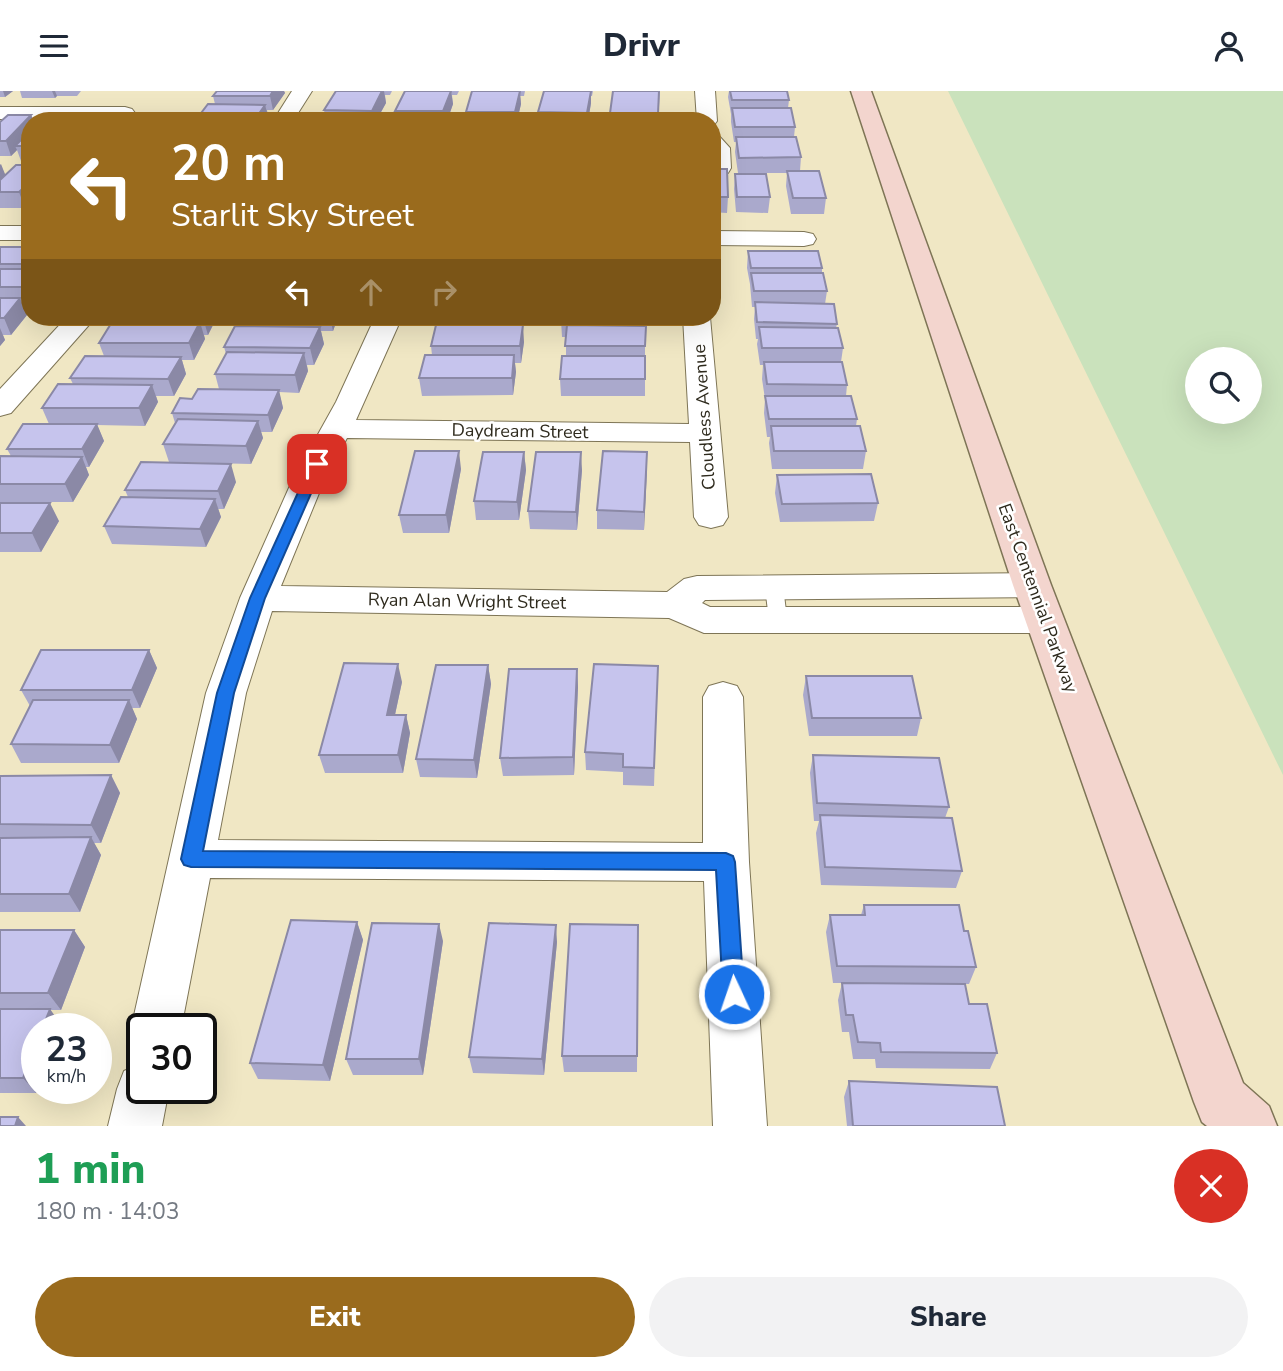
<!DOCTYPE html>
<meta charset="utf-8">
<style>
:root{--surface:#fff;--page:#f2f2f3;--text:#1f2937;--muted:#747a83;--accent:#9a6b1d}
body{margin:0;font-family:"Nunito Sans",sans-serif;background:var(--page);color:var(--text);height:100vh;display:flex;flex-direction:column;font-size:26px;white-space:nowrap}
*{box-sizing:border-box;margin:0}
p{font-size:23px;color:var(--muted)}
.icon{flex:none;width:38px;height:38px;fill:none;stroke:currentColor;stroke-width:2;stroke-linecap:round;stroke-linejoin:round}
.map{position:relative;height:1035px;overflow:hidden}
.details{display:flex;flex-direction:column;background:var(--surface);flex:1}
.details>*{flex:none}
.guide{position:absolute;left:21px;top:21px;width:700px;height:214px;border-radius:28px;box-shadow:0 7px 28px #0002;background:#9a6b1d;color:#fff;overflow:hidden}
.controls{position:absolute;left:1185px;top:256px;display:grid;gap:14px}
.controls a{display:grid;place-items:center;width:77px;height:77px;border-radius:50%;background:var(--surface);box-shadow:0 7px 28px #0002;font-size:35px}
.speed{position:absolute;left:21px;top:922px;display:flex;gap:14px;font-size:35px;font-weight:700;text-align:center}
.speed>*{display:grid;place-content:center;width:91px;height:91px;border-radius:50%;background:var(--surface);box-shadow:0 7px 28px #0002;line-height:1}
.speed small{font-size:18px;font-weight:400}
.speed .limit{border:4px solid #111;border-radius:10px;background:#fff;color:#111}
.pin{position:absolute;display:grid;place-items:center;width:60px;height:60px;color:#fff;margin:-30px;border-radius:14px;box-shadow:0 4px 10px #0006}
.me{position:absolute;width:77px;margin:-38px;rotate:357deg;stroke-linejoin:round;filter:drop-shadow(0 0 5px #0008)}
.turn{display:flex;align-items:center;gap:24px;height:147px;padding:0 35px;font-size:32px}
.turn .icon{width:91px;height:91px;stroke-width:2.5}
.turn b{display:block;font-size:49px;line-height:60px}
.lanes{display:flex;align-items:center;height:66px;padding:0 35px;background:#0003;justify-content:center;gap:35px;direction:ltr}
.lanes .off{opacity:.35}
.round{display:grid;place-items:center;flex:none;width:74px;height:74px;border-radius:37px;background:var(--page)}
.overview{display:flex;align-items:center;justify-content:space-between;height:119px;padding:0 35px}
h1{font-size:42px;font-weight:800;line-height:52px;color:#1e9e55}
.cta{display:flex;gap:14px;margin-top:auto;padding:14px 35px}
.cta a{flex:1;height:80px;border-radius:42px;background:var(--accent);color:#fff;font-size:28px;font-weight:800;line-height:80px;text-align:center}
.cta a+a{background:var(--page);color:var(--text)}
header{display:flex;justify-content:space-between;align-items:center;height:91px;padding:0 35px;background:var(--surface);font-size:32px;font-weight:800}
.map>svg:first-child{display:block}
.green{fill:#cae2bc;fill-rule:evenodd}
.lines{fill:none;stroke-linecap:round;stroke-linejoin:round}
.service-casing{stroke:#7e7556;stroke-width:2}
.minor-casing{stroke:#7e7556;stroke-width:2}
.secondary-casing{stroke:#7e7556;stroke-width:3}
.service{fill:#fff;fill-rule:evenodd}
.minor{fill:#fff;fill-rule:evenodd}
.secondary{fill:#f3d5ce;fill-rule:evenodd}
.wall{fill:#aaa9cc}
.shaded-wall{fill:#8b89a6}
.building{fill:#c6c4ed;stroke:#8b89a6;stroke-width:2}
.route{fill:#1a73e8;stroke:#114b97;stroke-width:2}
.labels{text-anchor:middle;dominant-baseline:central;stroke-width:5;stroke-linejoin:round;paint-order:stroke}
.street-label{font-size:18px;fill:#2e2a1d;stroke:#fff}
</style>
<header><svg class="icon" aria-label="menu" viewBox="0 0 24 24"><path d="M4 6h16M4 12h16M4 18h16"/></svg>Drivr<svg class="icon" aria-label="person" viewBox="0 0 24 24"><circle cx="12" cy="8" r="4"/><path d="M4 21q1-7 8-7t8 7"/></svg></header>
<div class="map">
<svg width="1283" height="1035" viewBox="0 0 1283 1035">
<rect width="100%" height="100%" fill="#f0e7c4"/>
<path class="green" d="M948,0H1283V684ZM1197,268H1250V320H1197Z"/>
<g class="lines">
<g class="service-casing">
<path id="service" d="M774,489L783,495L787,529L784,533H772L769,529L765,495Z"/>
</g>
<g class="minor-casing">
<path id="minor" d="M292,0H312L293,30H273Z
M695,0H715L717,30L714,34L712,30H697Z
M0,16H125L132,18L135,22L132,26L125,28H0Z
M712,45L720,46L730,57L731,77L728,82H712Z
M0,135H30V149H0Z
M712,140L804,141L813,143L816,148L813,153L804,155L712,154Z
M67,226H96L11,322L0,325V298Z
M375,226H402L356,329L689,333L683,226H710L728,426L723,434L711,437L699,434L694,426L690,351L347,347L324,390L281,495L667,501L684,488L697,485L1032,482L1045,485L1050,494L1045,503L1032,506L705,509L702,512L710,516H1045L1058,520L1064,529L1058,538L1045,542H704L669,527L272,520L246,602L218,749L703,752V606L709,595L723,591L737,595L743,606L749,771L767,1035H713L704,790L210,787L181,938H142V957L138,955L131,938L206,602L240,507L292,390L336,311Z
M142,972V998H169L162,1035H108L117,998L124,980Z"/>
</g>
<g class="secondary-casing">
<path id="secondary" d="M851,0H871L1051,494L1243,992L1269,1015L1277,1035H1207L1202,1031L1194,1011L1013,494Z"/>
</g>
<use href="#service" class="service"/>
<use href="#minor" class="minor"/>
<use href="#secondary" class="secondary"/>
</g>
<path class="wall" d="M0,0H13L5,6H0Z
M20,0H81L77,5H57L55,7H22Z
M217,0H284L285,2L273,19H267L269,28L215,13L213,5Z
M336,0H392L390,4H385L386,12L376,30H326L324,19Z
M405,0H459L457,4H452L453,13L447,30H397L395,20Z
M472,0H525L524,5H520L521,13L517,30H467L466,21Z
M544,0H593L592,5H591V12L588,30H539L538,21Z
M613,0H660L658,30H610Z
M729,0H787L789,9L788,17L795,36L794,46L801,66L800,80L826,107L824,123H791L786,95L787,82H738L735,61L736,51H734L731,31V23L728,6Z
M31,24L34,30H30V70H21L17,59L11,65H0V31Z
M0,73L5,84L30,74V112L25,117H0Z
M712,78L728,106L727,122L712,121Z
M735,83L770,106L768,122L736,121L734,98Z
M0,156H30V213L22,212L27,224L11,244H3L5,249L0,255Z
M748,160L822,177V182L827,200L825,213L837,233L836,237L843,257L841,271L847,294L846,305L857,328L856,335L866,360L863,378H772L769,352L770,346H767L764,322L765,308L762,288L763,274H760L757,253L758,248H756L754,228L755,216H752L750,193L747,177Z
M116,226H217L208,244H204L205,248L194,269H182L186,283L174,305H156L158,311L145,335L97,334L104,350L89,376H86L89,384L73,411H0V365H11L7,358L49,333L42,317L73,293L70,287L104,265L99,252L118,231Z
M253,226H338L333,240H321L324,253L314,274H307L308,280L299,302L279,301L283,317L272,341H261L263,347L251,373L169,371L163,353L175,332L172,322L192,308L219,298L215,283L226,263L224,256L255,235Z
M511,226L510,234L524,251L521,272H515L516,281L513,304L422,305L419,287L432,264L431,255L441,234V229Z
M645,226V305H561L560,288L566,265V246H562L561,229Z
M524,361L526,379L519,429H476L474,410Z
M647,361L644,439L597,438V419Z
M461,378L449,442H403L399,424Z
M582,379L577,439L530,438L528,420Z
M777,384L878,412L874,430L780,431L775,402Z
M236,391L224,418H218L221,426L206,456L112,453L104,435L128,406L125,399Z
M0,412L59,430L41,461H0Z
M149,559L157,577L140,617H132L137,628L119,672H21L11,653L30,615L21,599Z
M488,574L491,593L477,687L420,686L416,668Z
M658,575L654,695L623,694V681L586,679L585,661Z
M577,578L578,596L574,684L503,685L500,667Z
M806,585L921,627L917,645H809L803,604Z
M402,591L395,624H406L410,642L403,682H325L319,664Z
M813,664L949,716L945,727L962,780L956,797L821,794L816,742L819,730H814L810,682Z
M111,684L120,702L101,752H94L101,764L80,821H0V685Z
M864,814L964,840L976,876L969,893H965L969,913L997,962L990,978L876,977L875,968H853L849,941H842L838,909L842,892H833L826,841L830,824H861Z
M357,831L363,849L330,990L258,988L250,972Z
M638,834L637,981H564L562,965Z
M0,839H74L85,856L61,919H50L62,935L61,938H37V998H38L36,1002H0Z
M443,850L423,984H353L346,968Z
M557,851L544,984L473,982L469,966Z
M849,990L1005,1035H847L844,1006Z"/>
<path class="shaded-wall" d="M3,0H13L5,6Z
M52,0H55L57,5L55,7Z
M273,0H284L285,2L273,19L270,5Z
M382,0H384L386,12L376,30H373L372,20Z
M451,0L453,13L447,30H444L443,20Z
M520,0L521,13L517,30H516L515,21Z
M591,0V12L588,30H587V22Z
M265,14L269,28L267,30H254Z
M31,24L34,30H30V46L15,55L17,59L11,65L6,50Z
M1,73L7,88L0,95V74Z
M30,91V112L25,117L19,101Z
M20,207L27,224L11,244L4,227Z
M203,226H217L208,244L203,227Z
M330,226H338L333,240Z
M507,226H511L508,246L506,229Z
M200,231L205,248L194,269L189,252Z
M523,234L524,251L521,272L520,255Z
M320,236L324,253L314,274L310,257Z
M0,237L5,249L0,255Z
M304,262L308,280L299,302L295,284Z
M514,264L516,281L513,304L512,287Z
M181,266L186,283L174,305L168,288Z
M152,294L158,311L145,335L139,317Z
M279,299L283,317L272,341L268,324Z
M258,330L263,347L251,373L246,355Z
M97,333L104,350L89,376L82,358Z
M459,360L461,378L449,442L446,424Z
M524,361L526,379L519,429L517,411Z
M581,361L582,379L577,439L576,421Z
M647,361V379L644,439V421Z
M82,366L89,384L73,411L65,393Z
M231,373L236,391L224,418L218,400Z
M215,408L221,426L206,456L200,438Z
M50,412L59,430L41,461L32,442Z
M149,559L157,577L140,617L132,599Z
M398,573L402,591L391,642L387,624Z
M488,574L491,593L477,687L474,669Z
M577,578L578,596L574,684L573,666Z
M129,609L137,628L119,672L110,654Z
M406,624L410,642L403,682L398,664Z
M111,684L120,702L101,752L91,734Z
M91,746L101,764L80,821L69,803Z
M357,831L363,849L330,990L323,974Z
M439,833L443,850L423,984L419,968Z
M556,834L557,851L544,984L542,968Z
M74,839L85,856L61,919L48,902Z
M50,918L62,935L61,938H42Z
M37,952V998H38L36,1002L23,987Z
M18,1026L26,1035H15Z"/>
<path class="building" d="M217,0H273L270,5H213Z
M336,0H382L372,20L324,19Z
M405,0H451L443,20H395Z
M472,0H520L515,21H466Z
M544,0H591L587,22L538,21Z
M613,0H659L658,23L610,22Z
M730,0H787L789,9H732Z
M208,13L265,14L254,30H195Z
M732,17H791L795,36H735Z
M8,24H31L6,50H0V31Z
M30,40V55H15Z
M736,46H796L801,66L739,67Z
M16,74H30V91L19,101H0V89Z
M712,78H727L728,106H712Z
M787,80H819L826,107H793Z
M735,83H766L770,106H737Z
M0,156H30V173H0Z
M748,160H818L822,177H751Z
M0,178H30V196H0Z
M751,182H823L827,200H754Z
M0,207H20L4,227H0Z
M755,211L834,213L837,233L757,231Z
M116,226H203V227Z
M441,226H507L506,229H441Z
M562,226H645V230L561,229Z
M112,231H200L189,252H99Z
M436,234H523L520,255H431Z
M567,234L646,235L645,255H565Z
M235,235L320,236L310,257L224,256Z
M759,236L838,237L843,257H762Z
M227,261L304,262L295,284L215,283Z
M425,264H514L512,287H419Z
M85,265L181,266L168,288L70,287Z
M562,265H645V288H560Z
M764,271H842L847,294L767,293Z
M58,293L152,294L139,317H42Z
M198,298L279,299L268,324L172,322L180,307L192,308Z
M765,305H851L857,328H769Z
M178,328L258,330L246,355L163,353Z
M23,333H97L82,358H7Z
M771,335H860L866,360H774Z
M415,360H459L446,424H399Z
M603,360L647,361L644,421L597,419Z
M483,361H524L517,411L474,410Z
M536,361H581L576,421L528,420Z
M0,365L82,366L65,393H0Z
M141,371L231,373L218,400L125,399Z
M871,383L878,412L782,413L777,384Z
M121,406L215,408L200,438L104,435Z
M0,412H50L32,442H0Z
M41,559H149L132,599H21Z
M344,572L398,573L387,624H406L398,664H319Z
M594,573L658,575L654,677L623,676V663L585,661Z
M436,574H488L474,669L416,668Z
M509,578H577L573,666L500,667Z
M806,585H912L921,627H812Z
M33,609H129L110,654L11,653Z
M813,664L939,667L949,716L817,712Z
M111,684L91,734L0,733V685Z
M820,724L952,727L962,780L825,776Z
M91,746L69,803H0V747Z
M864,814H959L964,840H968L976,876L837,875L830,824H865Z
M291,829L357,831L323,974L250,972Z
M372,832L439,833L419,968H346Z
M489,832L556,834L542,968L469,966Z
M570,833L638,834L637,965H562Z
M0,839H74L48,902H0Z
M842,892L965,893L969,913H987L997,962L881,961L880,952L858,951L853,924H846Z
M0,918H50L42,938H37V952L23,987H0Z
M849,990L997,996L1005,1035H853Z
M0,1026H18L15,1035H0Z"/>
<path class="route" d="M317,369L324,373L265,507L234,602L203,760L726,762L733,765L735,771L744,903L741,910L734,913L726,910L723,903L716,779L191,776L184,774L181,768L217,602L250,507L311,373Z"/>
<g class="labels">
<g class="street-label">
<text transform="translate(704 326) rotate(-94)">Cloudless Avenue</text>
<text transform="translate(520 340) rotate(1)">Daydream Street</text>
<text transform="translate(1038 507) rotate(70)">East Centennial Parkway</text>
<text transform="translate(467 510) rotate(1)">Ryan Alan Wright Street</text>
</g>
</g>
</svg>
<div class="controls">
<a><svg class="icon" aria-label="search" viewBox="0 0 24 24"><circle cx="10" cy="10" r="6"/><path d="M15 15l6 6"/></svg></a>
</div>
<div class="speed"><div>23<small>km/h</small></div><div class="limit">30</div></div>
<div class="pin" style="left:317px;top:373px;background:#d93025"><svg class="icon" aria-label="arrive" viewBox="0 0 24 24"><path d="M6 21V4h12l-3 4 3 4H6"/></svg></div>
<svg class="me" style="left:734px;top:903px" viewBox="-20 -20 40 40"><circle r="17" fill="#1a73e8" stroke="#fff" stroke-width="3"/><path d="M0-11L8 9 0 5-8 9z" fill="#fff"/></svg>
<div class="guide">
<div class="turn"><svg class="icon" aria-label="left" viewBox="0 0 24 24"><path d="M17 20v-9H6M10 6l-5 5 5 5"/></svg><div><b>20 m</b>Starlit Sky Street</div></div>
<div class="lanes"><svg class="icon" aria-label="left" viewBox="0 0 24 24"><path d="M17 20v-9H6M10 6l-5 5 5 5"/></svg><svg class="icon off" aria-label="ahead" viewBox="0 0 24 24"><path d="M12 20V5M6 11l6-6 6 6"/></svg><svg class="icon off" aria-label="right" viewBox="0 0 24 24"><path d="M7 20v-9h11M14 6l5 5-5 5"/></svg></div>
</div>
</div>
<section class="details">
<div class="overview"><div><h1>1 min</h1><p>180 m · 14:03</p></div><a class="round" style="background:#d93025;color:#fff"><svg class="icon" aria-label="close" viewBox="0 0 24 24"><path d="M6 6l12 12M18 6L6 18"/></svg></a></div>
<div class="cta"><a>Exit</a><a>Share</a></div>
</section>
